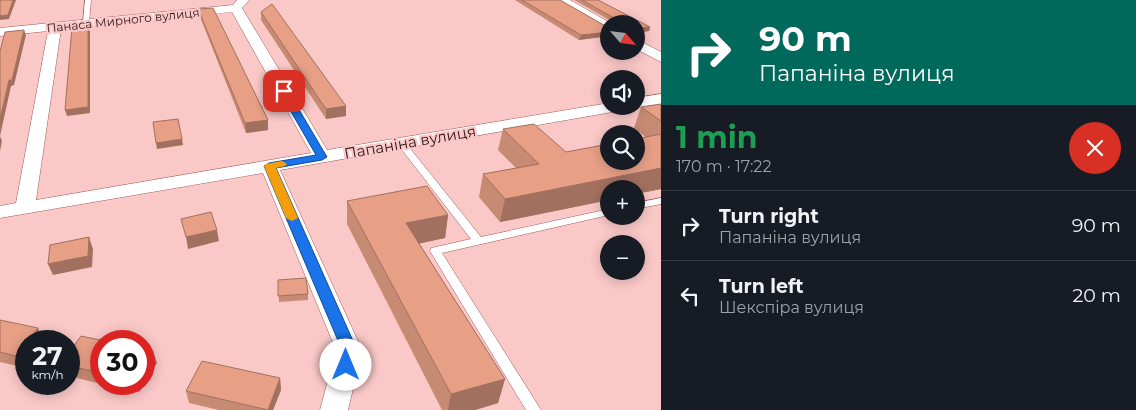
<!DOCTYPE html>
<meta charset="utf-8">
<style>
:root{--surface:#171b24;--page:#242831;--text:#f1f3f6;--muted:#9ea1a6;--line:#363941}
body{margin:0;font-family:Montserrat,sans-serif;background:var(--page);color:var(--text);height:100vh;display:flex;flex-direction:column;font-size:19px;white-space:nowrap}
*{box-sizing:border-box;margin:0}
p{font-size:16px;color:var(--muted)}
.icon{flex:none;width:28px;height:28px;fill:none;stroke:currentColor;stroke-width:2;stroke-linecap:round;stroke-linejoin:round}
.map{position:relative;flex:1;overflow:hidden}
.sheet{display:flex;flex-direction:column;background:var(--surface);width:475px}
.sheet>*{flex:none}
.hud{background:#00695c;color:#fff;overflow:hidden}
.needle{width:32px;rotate:118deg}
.buttons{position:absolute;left:600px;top:15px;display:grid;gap:10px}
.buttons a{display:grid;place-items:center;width:45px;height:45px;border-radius:50%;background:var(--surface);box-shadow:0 2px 12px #0003;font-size:25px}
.speed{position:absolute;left:15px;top:330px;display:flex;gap:10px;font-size:25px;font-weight:700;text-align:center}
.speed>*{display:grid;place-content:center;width:65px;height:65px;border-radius:50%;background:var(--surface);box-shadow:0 2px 12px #0003;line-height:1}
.speed small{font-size:12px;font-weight:400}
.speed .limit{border:8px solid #d22;background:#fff;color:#111}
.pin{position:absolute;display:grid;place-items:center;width:42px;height:42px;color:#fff;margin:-21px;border-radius:10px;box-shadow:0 2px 8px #0006}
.me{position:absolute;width:55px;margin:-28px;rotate:0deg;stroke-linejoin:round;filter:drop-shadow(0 0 4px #0008)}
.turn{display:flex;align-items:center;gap:18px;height:105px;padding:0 15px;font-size:22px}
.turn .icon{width:65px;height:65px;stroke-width:2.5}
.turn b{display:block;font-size:35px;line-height:42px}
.round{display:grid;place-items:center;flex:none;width:52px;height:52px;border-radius:26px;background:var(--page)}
.headline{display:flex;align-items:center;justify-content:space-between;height:85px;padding:0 15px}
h1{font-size:30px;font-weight:700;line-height:38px;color:#1e9e55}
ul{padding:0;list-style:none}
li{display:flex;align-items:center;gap:15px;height:70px;padding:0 15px;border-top:1px solid var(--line)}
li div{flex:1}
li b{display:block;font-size:19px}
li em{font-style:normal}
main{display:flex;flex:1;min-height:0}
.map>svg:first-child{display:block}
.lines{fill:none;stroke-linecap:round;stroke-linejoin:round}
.service-casing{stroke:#9f5959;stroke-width:1}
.minor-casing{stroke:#9f5959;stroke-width:1}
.service{fill:#fff;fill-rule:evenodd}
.minor{fill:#fff;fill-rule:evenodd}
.wall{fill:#c78a73}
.shaded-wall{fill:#a2705e}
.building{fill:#e7a086;stroke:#a2705e}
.route{fill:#1a73e8;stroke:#114b97}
.slow{fill:#f59e0b}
.labels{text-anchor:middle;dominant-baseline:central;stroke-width:4.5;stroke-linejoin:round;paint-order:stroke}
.far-street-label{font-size:12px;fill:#331617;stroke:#f9c8c7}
.street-label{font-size:15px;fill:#331617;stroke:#f9c8c7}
</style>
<main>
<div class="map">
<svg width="661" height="410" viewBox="0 0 661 410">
<rect width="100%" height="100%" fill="#f9c8c7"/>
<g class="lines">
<g class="service-casing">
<path id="service" d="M85,0H91L89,23L86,25L83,23Z
M402,141L405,142L481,237L609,209V215L442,253L541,410H526L430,251L431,248L471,239L399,146L398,144Z
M661,198V204L636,209V203Z"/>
</g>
<g class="minor-casing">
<path id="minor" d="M237,0H249L242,8L327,150L609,103V106H626L624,109L618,111L280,170L362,350L348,410H320L336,350L263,173L0,218V206L16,203L48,31L0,36V28L233,5ZM232,12L311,153L36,200L61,29Z
M556,0H570L612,24H609V31Z
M636,39L661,52V62L636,49Z
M661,94V104L636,108L630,106H636V98Z"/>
</g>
<use href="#service" class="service"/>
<use href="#minor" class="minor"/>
</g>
<path class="wall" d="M515,0H560L609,28V36L579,40Z
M574,0H598L650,27L649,31L636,33V24L613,22Z
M198,9L268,120V130L246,133L200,17Z
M261,12L346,116L326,119L261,20Z
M661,104V189L636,194V189H609V200L500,222L479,197L483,174L516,168L498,150L503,129L566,152L646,137L634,128L641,107Z
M347,201L448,215L445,238L419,243L505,379L498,403L475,410H442L347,224Z
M278,280L308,294V300L279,302Z
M0,320L44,340L43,341H26L22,367L0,362Z
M101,341V384L69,376V353Z
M157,363L139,392L102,384H144Z
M280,378L281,390L273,410H219L189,403L186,391Z"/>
<path class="shaded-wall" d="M13,0H16L9,19L0,20V16Z
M88,26L90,31V113L67,116L65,110Z
M650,27L649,31L636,33V28Z
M24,30L26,35L14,85L11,86L0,136L2,141L0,151V119L9,80Z
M609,32V36L579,40L581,35Z
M346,106V116L326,119V109Z
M268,120V130L246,133L245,123Z
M182,139L183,145L157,149L156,143Z
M661,168V189L636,194V189H609V200L500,222L505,199Z
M448,215L445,238L404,247L406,223Z
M217,230L219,241L188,249L186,237Z
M89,237L93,249L92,267L53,275L48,264Z
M38,328L44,340L43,341H28Z
M26,343V362L22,367L16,356Z
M153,351L157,363L139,392L136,384H144V367Z
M280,378L281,390L273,410H268Z
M505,379L498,403L475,410H448L451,394Z"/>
<path class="building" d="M0,0H13L8,15L0,16Z
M522,0H560L609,28V32L581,35Z
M582,0H598L650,27L636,28V24H613L614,18Z
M272,4L346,106L326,109L261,12Z
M213,8L268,120L245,123L198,9Z
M88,26V107L65,110L72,27Z
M24,30L12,80H9L0,119V51L5,32Z
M661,104V121L641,107Z
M178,119L182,139L156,143L153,122Z
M534,124L566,152L609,144V161H636V139L661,134V168L505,199L483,174L539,164L503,129Z
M427,186L448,215L406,223L505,379L451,394L347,201Z
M211,212L217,230L186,237L181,219Z
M89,237L88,256L48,264L50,245Z
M306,278L308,294L278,296V280Z
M0,320L38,328L28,341H26V343L16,356L0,352Z
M81,336L105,341H101V373L69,366V353Z
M144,349L153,351L144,367Z
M202,361L280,378L268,410L186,391Z"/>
<path class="route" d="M281,89L288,91L327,157L322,160L276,168L357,350L351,369L346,371L340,369L338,365L342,350L264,166L269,163L316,155L279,91Z"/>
<path class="slow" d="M282,161L287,164L285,166L276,168L298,218L292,221L286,218L264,166L266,164Z"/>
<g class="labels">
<g class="far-street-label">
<text transform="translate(123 20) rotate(-6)">Панаса Мирного вулиця</text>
</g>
<g class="street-label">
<text transform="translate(410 142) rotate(-10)">Папаніна вулиця</text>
</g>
</g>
</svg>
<div class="buttons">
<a><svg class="needle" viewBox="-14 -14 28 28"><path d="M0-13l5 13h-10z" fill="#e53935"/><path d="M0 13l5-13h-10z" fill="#9ea1a6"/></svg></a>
<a><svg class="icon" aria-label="sound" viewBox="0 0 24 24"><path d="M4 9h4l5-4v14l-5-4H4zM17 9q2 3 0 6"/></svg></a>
<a><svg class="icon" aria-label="search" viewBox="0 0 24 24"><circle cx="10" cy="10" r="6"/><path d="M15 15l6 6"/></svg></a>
<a>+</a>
<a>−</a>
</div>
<div class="speed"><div>27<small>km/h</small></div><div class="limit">30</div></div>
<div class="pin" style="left:284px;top:91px;background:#d93025"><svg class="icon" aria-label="arrive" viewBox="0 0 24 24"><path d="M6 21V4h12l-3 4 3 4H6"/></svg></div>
<svg class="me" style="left:346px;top:365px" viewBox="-20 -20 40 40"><circle r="19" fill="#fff"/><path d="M0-13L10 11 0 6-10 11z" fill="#1a73e8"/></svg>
</div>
<section class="sheet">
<div class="hud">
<div class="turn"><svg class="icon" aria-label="right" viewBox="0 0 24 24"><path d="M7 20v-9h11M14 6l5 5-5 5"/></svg><div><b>90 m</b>Папаніна вулиця</div></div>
</div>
<div class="headline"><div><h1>1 min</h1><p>170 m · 17:22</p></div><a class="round" style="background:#d93025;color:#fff"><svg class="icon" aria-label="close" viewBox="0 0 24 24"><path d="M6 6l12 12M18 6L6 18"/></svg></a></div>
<ul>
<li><svg class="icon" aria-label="right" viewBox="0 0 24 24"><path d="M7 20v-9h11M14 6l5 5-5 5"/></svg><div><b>Turn right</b><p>Папаніна вулиця</p></div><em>90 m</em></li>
<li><svg class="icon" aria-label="left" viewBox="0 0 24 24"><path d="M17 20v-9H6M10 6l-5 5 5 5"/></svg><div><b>Turn left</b><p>Шекспіра вулиця</p></div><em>20 m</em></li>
</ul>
</section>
</main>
